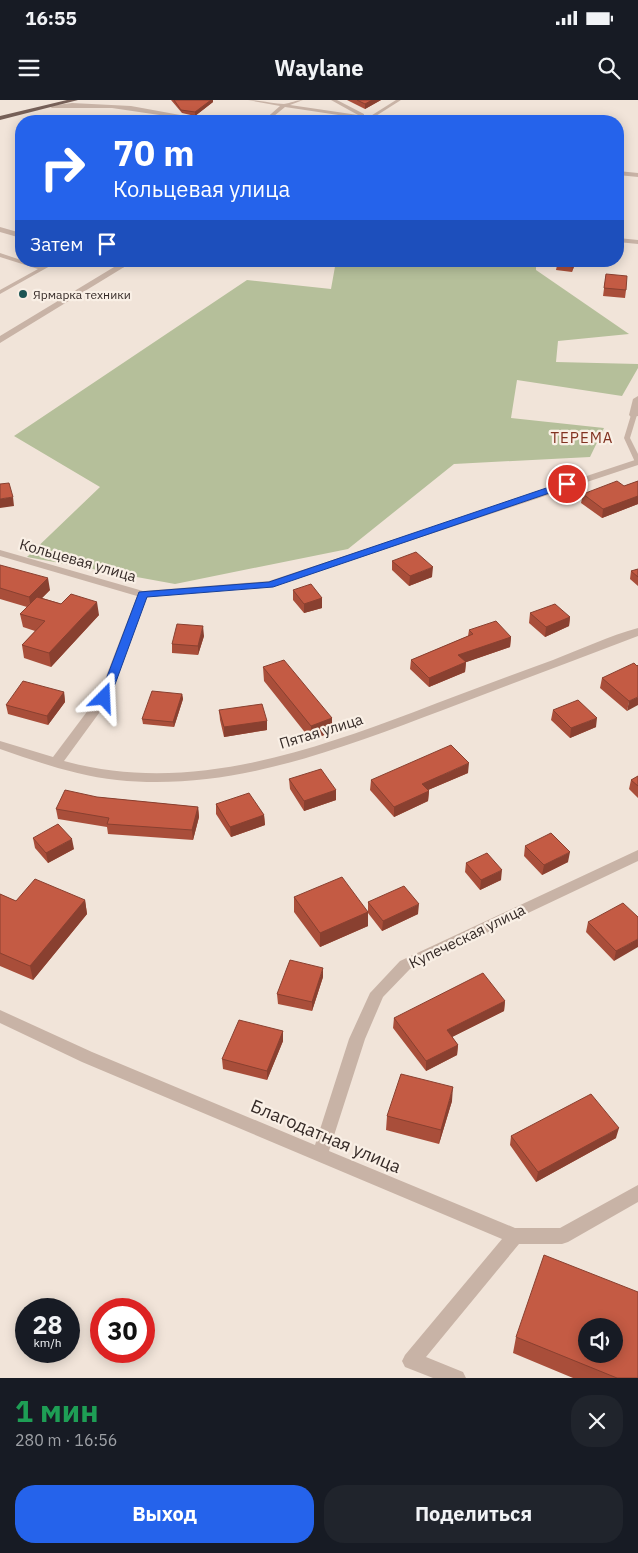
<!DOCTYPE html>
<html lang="ru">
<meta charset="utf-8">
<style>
:root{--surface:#171b24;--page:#20242c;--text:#f1f3f6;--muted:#9ea1a6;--accent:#2563eb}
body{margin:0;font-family:"IBM Plex Sans",sans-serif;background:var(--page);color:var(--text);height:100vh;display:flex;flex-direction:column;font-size:19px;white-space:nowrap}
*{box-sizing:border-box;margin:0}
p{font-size:16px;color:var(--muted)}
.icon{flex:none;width:28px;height:28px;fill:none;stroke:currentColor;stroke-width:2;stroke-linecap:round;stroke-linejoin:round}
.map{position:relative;height:1278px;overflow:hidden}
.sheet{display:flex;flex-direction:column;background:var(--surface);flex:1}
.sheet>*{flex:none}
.guide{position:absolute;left:15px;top:15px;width:609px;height:152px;border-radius:20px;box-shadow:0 2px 12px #0003;background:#2563eb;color:#fff;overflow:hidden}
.fabs{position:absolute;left:578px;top:1218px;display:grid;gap:10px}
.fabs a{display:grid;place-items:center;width:45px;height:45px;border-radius:50%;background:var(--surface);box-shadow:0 2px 12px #0003;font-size:25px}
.speed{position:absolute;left:15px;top:1198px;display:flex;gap:10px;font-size:25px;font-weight:700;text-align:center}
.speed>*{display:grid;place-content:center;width:65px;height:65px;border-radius:50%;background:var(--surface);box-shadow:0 2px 12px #0003;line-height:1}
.speed small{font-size:12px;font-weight:400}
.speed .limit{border:8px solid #d22;background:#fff;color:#111}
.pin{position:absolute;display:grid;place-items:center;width:42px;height:42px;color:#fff;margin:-21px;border:2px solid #fff;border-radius:50%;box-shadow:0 1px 5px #0007}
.me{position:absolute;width:55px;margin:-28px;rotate:21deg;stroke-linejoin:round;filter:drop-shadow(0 0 4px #0008)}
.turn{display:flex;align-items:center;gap:18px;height:105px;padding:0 15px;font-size:22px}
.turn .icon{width:65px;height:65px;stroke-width:2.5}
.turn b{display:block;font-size:35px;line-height:42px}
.then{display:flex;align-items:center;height:48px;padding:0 15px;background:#0003;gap:10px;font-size:19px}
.round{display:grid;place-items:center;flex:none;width:52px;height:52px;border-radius:20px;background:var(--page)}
.headline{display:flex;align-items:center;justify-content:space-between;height:85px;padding:0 15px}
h1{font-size:30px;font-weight:700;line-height:38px;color:#1e9e55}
.cta{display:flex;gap:10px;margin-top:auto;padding:10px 15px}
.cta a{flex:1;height:58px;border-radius:20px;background:var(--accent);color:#fff;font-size:20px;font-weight:700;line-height:58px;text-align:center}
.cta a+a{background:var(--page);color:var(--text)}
.status{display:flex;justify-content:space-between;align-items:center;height:35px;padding:0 25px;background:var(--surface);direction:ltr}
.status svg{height:14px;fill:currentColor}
header{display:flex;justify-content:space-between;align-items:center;height:65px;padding:0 15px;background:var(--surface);font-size:22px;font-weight:700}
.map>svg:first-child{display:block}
.green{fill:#b5bf9a}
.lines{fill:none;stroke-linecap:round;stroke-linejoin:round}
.service{fill:#c8b3a6;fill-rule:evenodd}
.minor{fill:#c8b3a6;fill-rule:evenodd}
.tertiary{fill:#c8b3a6;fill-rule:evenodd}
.primary{fill:#766058;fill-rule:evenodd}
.wall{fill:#a94e3a}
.shaded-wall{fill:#894030}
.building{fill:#c45b44;stroke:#894030;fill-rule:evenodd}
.route{fill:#2563eb;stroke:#184099}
.poi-dot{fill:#1d5555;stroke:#f9efe5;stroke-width:2}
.labels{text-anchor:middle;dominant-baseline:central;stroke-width:4.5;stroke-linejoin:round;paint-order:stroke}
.far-poi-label{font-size:12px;fill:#352a27;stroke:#f9efe5;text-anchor:start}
.far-quarter-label{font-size:15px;letter-spacing:1px;fill:#823221;stroke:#f9efe5}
.street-label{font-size:15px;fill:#352a27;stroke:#f9efe5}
.near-street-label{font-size:18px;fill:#352a27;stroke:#f9efe5}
</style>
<div class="status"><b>16:55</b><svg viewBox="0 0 49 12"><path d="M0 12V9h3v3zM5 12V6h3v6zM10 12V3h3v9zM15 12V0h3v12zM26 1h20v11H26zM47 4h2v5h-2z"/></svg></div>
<header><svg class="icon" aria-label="menu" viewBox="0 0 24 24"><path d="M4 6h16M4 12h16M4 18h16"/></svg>Waylane<svg class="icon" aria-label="search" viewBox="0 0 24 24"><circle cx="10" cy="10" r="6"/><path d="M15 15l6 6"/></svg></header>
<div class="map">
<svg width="638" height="1278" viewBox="0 0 638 1278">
<rect width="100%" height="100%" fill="#f1e4d9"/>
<path class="green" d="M336,161H536V170L629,234L558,241L556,262L638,264V268L622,296L517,280L511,318L604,328L590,357L454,364L348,449L175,484L27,457L100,387L14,336L247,180L331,189Z"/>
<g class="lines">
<path class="service" d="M248,0C259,0 274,4 284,4C291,3 296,0 303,0L290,5L358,15L331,0H337L364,14V16L369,17L396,0H401L368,21H363L365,19L285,7L268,21H263L280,6Z
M0,153L21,160V161L42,166L51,161H59L0,194V190L38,169L0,157Z
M634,313L637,315L630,338L638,354V364L635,362L624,338L631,315Z"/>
<path class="minor" d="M618,71L638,73V77L618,75Z
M0,127L21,133V138L0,132Z
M618,138L638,140V144L618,142Z
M102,161H115L126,166L122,168Z
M638,296V316L631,317L629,315L633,299Z
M638,359V365L274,486L147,497L110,598L64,661C184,694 302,654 414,612C460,594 506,577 553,560C581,549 609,536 638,528V536C573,561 508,585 443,610C339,649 231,692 117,680C77,676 38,662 0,649V641L53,657L98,597L137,496L0,456V450L143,491L269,481Z
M638,750V761L410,869L383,897L365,939L329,1051L515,1128H560L638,1085V1102L568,1142L562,1144H519L426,1257L463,1272L466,1278H433L405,1267L402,1261L405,1255L502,1139L82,962L0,923V910L92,952L315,1045L349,939L370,893L400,861Z"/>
<path class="tertiary" d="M72,3L131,6L213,21H200L112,8H52L49,6Z
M124,161H134L0,243V236Z"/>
<path class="primary" d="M67,0H78L0,20V16Z"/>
</g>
<path class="wall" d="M171,0H213V2L195,16L182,13Z
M347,0H381L365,9Z
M558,161H576L572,172L556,170Z
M606,174L626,190L625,198L603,196Z
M638,381V404L602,418L581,403L583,394L624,386Z
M392,461L432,477L409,486L392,470Z
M0,465L50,490L42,498L99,515L51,567L24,558L22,545L35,531L23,527L20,514L27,507L0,499Z
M638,469V486L630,479L631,471Z
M293,490L322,498V508L304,513L293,500Z
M530,513L570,517L569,526L545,537L529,523Z
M469,530L511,537L510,547L466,562L465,572L429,587L410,569L411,560L468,536Z
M204,536L198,555L172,553V544Z
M637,566L627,611L600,588L602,578Z
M263,567L332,618V632L311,640L264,581Z
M64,592L65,602L48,625L8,614L6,605Z
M182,594L183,599L174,627L143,624L142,619Z
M219,610L267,621V630L224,637L220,620Z
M553,610L596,627L570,638L551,620Z
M468,673L428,690L429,691L428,701L394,717L370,690L371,680Z
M638,676V698L629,689L631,680Z
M289,679L336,690V700L304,711L290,689Z
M97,697L198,707L199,717L193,740L108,734L107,727L58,719L56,709Z
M216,704L264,715L265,725L231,737L216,714Z
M33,738L74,749L48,763L35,748Z
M525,746L568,762L542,775L524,756Z
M466,763L501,780L480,790L465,772Z
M0,794L16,801L85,800L87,814L33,880L0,866Z
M294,797L368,811V802L418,814L382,831L368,813V826L320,847L294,812Z
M638,817L614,861L586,832L588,822Z
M323,877L312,911L278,904L277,894Z
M505,901L504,911L452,937L458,945L457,955L426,971L393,928L394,918Z
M283,931V941L267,980L223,969L222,959Z
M452,1001L439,1044L386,1030L387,1016Z
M511,1036L616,1038L536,1082L510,1045Z
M516,1237L638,1278H573L513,1253Z"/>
<path class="shaded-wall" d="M211,0H213V2L195,16V12Z
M372,0H381L365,9V4Z
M575,161H576L572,172L573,167Z
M638,396V404L602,418L603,409Z
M13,397L14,406L0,408V399Z
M433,467L432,477L409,486L410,476Z
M48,478L50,490L31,509L29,497Z
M322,498V508L304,513V504Z
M97,502L99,515L51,567L49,553Z
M570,517L569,526L545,537L546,527Z
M203,526L204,536L198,555V546Z
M511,537L510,547L458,565V555Z
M466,562L465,572L429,587V578Z
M64,592L65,602L48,625L47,616Z
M182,594L183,599L174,627L173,622Z
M638,597V605L627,611L629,601Z
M332,618V632L311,640V626Z
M597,618L596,627L570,638L571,628Z
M267,621V630L224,637V627Z
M469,663L468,673L421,693L422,684Z
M336,690V700L304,711V701Z
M429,691L428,701L394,717V707Z
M198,707L199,717L193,740L192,730Z
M264,715L265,725L231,737L230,727Z
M72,739L74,749L48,763L46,753Z
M570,752L568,762L542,775L544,765Z
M502,770L501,780L480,790L481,780Z
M85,800L87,814L33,880L30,866Z
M419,804L418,814L382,831L383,821Z
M368,812V826L320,847V833Z
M638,839V847L614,861L616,851Z
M323,868V877L312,911V902Z
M505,901L504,911L446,940L447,930Z
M283,931V941L267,980V971Z
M458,945L457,955L426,971V961Z
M453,987L452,1001L439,1044L441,1030Z
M619,1028L616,1038L536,1082L538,1072Z"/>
<path class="building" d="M174,0H211L195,12L181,10Z
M357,0H372L365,4Z
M618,114L623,115L618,133Z
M558,161H575L573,167L557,165Z
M606,174L627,176L626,190L604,188Z
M617,381L624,386L638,381V396L603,409L583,394Z
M9,383L13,397L0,399V384Z
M416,452L433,467L410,476L392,461Z
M0,465L48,478L29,497L0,488Z
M638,469V477L631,471Z
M311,484L322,498L304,504L293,490Z
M71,494L97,502L49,553L22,545L45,521L20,514L37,497L61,504Z
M555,504L570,517L546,527L530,513Z
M496,521L511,537L458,555L466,562L429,578L411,560L473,534L469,530Z
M177,524L203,526L198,546L172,544Z
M284,560L332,618L311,626L263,567Z
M634,563L637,566L638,565V597L629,601L602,578Z
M23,581L64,592L47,616L6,605Z
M152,591L182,594L173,622L142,619Z
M578,600L597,618L571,628L553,610Z
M262,604L267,621L224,627L219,610Z
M451,645L469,663L422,684L429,691L394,707L371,680Z
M321,669L336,690L304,701L289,679Z
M638,676V686L631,680Z
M65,690L97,697L198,707L192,730L107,724L109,718L56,709Z
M249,693L264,715L230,727L216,704Z
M58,724L72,739L46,753L33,738Z
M551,733L570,752L544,765L525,746Z
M487,753L502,770L481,780L466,763Z
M342,777L368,812L320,833L294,797Z
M35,779L85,800L30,866L0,853V794L16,801Z
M404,786L419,804L383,821L368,802Z
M623,803L638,817V839L616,851L588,822Z
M290,860L323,868L312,902L277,894Z
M483,873L505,901L447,930L458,945L426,961L394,918Z
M239,920L283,931L267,971L222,959Z
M401,974L453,987L441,1030L387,1016Z
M591,994L619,1028L538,1072L511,1036Z
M544,1155L638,1192V1278H617L516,1237ZM586,1226H614V1254H586Z"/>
<path class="route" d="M567,381L570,382V386L273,487L147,497L110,598L104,601L99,598L139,492L269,482Z"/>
<circle class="poi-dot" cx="23" cy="194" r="5"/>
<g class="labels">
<g class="far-poi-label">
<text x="33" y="194">Ярмарка техники</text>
</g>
<g class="far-quarter-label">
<text x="582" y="337">ТЕРЕМА</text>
</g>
<g class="street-label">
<text transform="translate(78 460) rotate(16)">Кольцевая улица</text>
<text transform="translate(321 631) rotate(-17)">Пятая улица</text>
<text transform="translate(467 836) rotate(-26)">Купеческая улица</text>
</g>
<g class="near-street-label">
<text transform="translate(326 1036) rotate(23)">Благодатная улица</text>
</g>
</g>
</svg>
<div class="fabs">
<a><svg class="icon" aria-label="sound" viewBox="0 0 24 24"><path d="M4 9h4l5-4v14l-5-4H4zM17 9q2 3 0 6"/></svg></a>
</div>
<div class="speed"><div>28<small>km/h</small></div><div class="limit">30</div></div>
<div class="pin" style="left:567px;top:384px;background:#d93025"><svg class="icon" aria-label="arrive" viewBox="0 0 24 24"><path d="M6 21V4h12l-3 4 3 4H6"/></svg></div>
<svg class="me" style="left:104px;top:598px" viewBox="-20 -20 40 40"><path d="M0-17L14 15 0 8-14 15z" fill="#2563eb" stroke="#fff" stroke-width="4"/></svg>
<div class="guide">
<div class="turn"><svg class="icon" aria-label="right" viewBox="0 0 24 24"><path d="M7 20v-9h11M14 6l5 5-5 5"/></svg><div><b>70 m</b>Кольцевая улица</div></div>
<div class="then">Затем<svg class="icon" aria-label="arrive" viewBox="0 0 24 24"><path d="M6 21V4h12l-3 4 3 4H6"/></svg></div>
</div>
</div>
<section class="sheet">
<div class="headline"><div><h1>1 мин</h1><p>280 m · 16:56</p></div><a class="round"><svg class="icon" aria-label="close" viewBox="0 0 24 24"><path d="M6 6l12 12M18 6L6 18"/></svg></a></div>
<div class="cta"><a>Выход</a><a>Поделиться</a></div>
</section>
